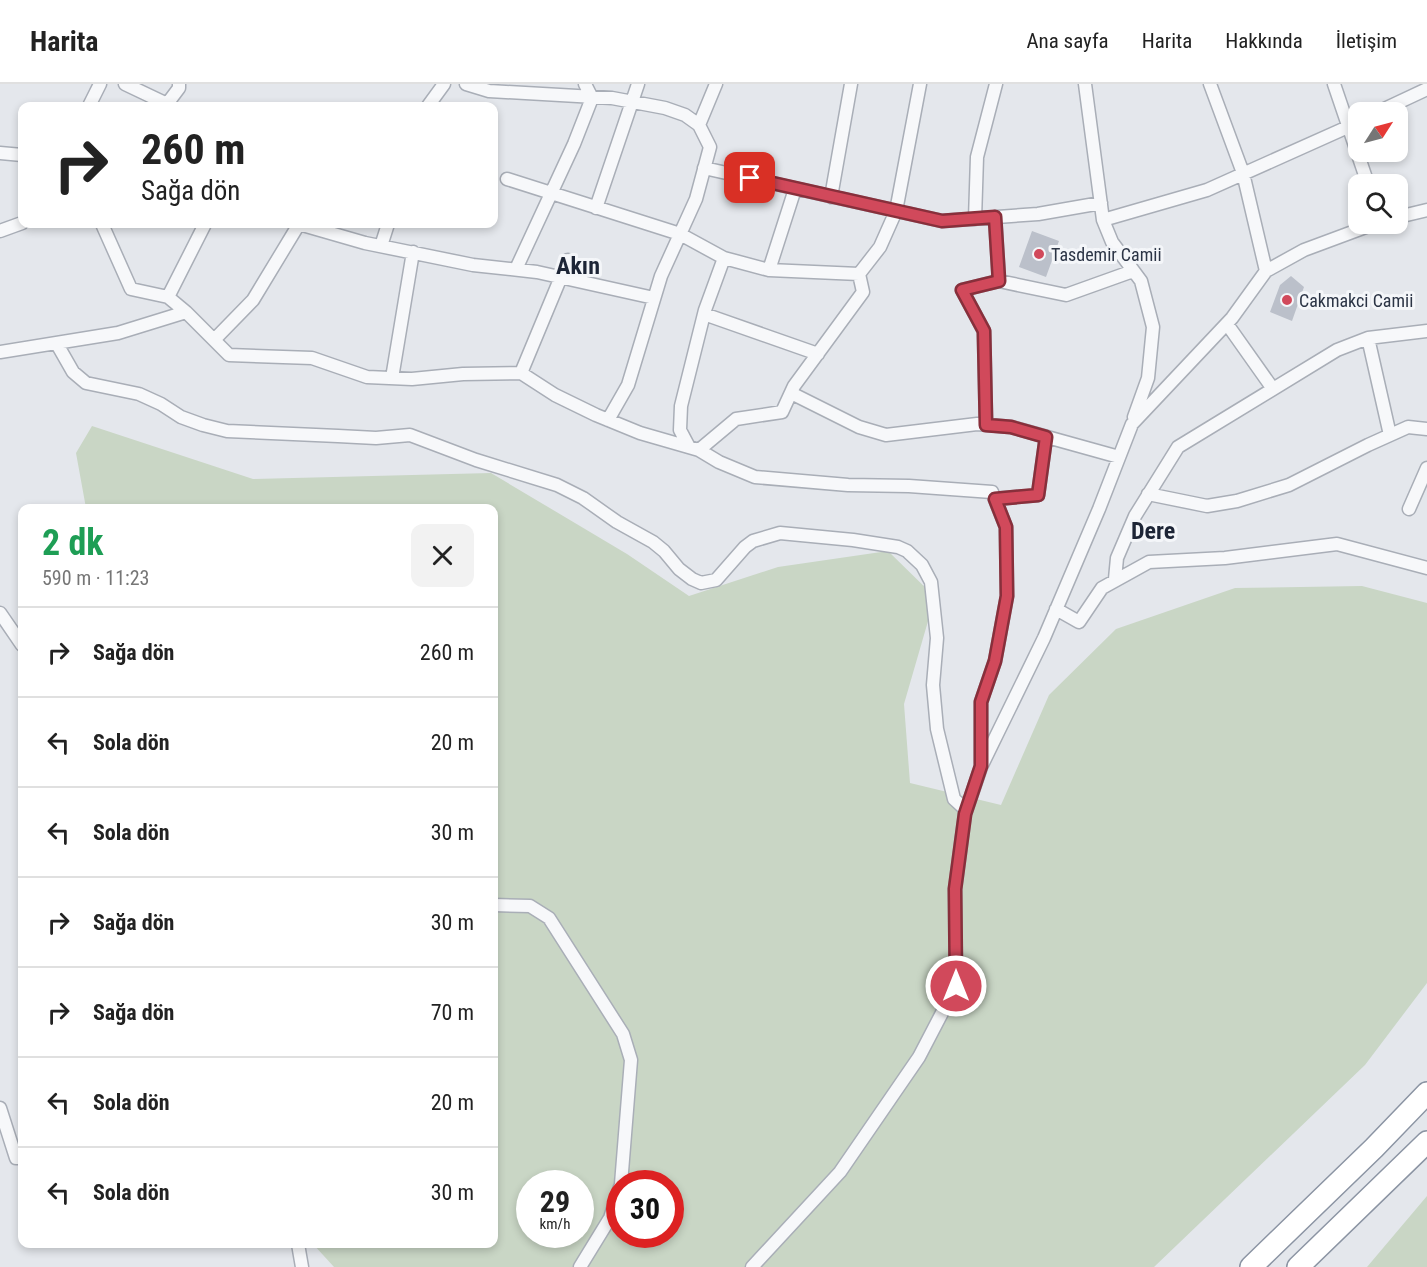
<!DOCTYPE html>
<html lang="tr">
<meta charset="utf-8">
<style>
:root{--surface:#fff;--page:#f2f2f2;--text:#222;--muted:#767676;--line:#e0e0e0}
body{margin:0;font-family:"Roboto Condensed",sans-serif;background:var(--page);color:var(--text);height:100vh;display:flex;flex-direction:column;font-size:22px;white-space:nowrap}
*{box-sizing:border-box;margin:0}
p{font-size:20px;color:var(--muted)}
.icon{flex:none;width:33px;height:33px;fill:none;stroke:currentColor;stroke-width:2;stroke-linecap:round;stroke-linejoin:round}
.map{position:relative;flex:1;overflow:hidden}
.side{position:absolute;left:18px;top:420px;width:480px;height:744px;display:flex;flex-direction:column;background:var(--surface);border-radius:12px;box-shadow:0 3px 9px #0003}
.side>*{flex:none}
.guide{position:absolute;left:18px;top:18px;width:480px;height:126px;border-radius:12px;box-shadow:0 3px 9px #0003;background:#fff;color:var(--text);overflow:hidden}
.needle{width:39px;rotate:54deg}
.fabs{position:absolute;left:1348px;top:18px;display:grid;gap:12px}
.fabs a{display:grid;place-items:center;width:60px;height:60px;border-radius:12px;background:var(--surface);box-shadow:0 3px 9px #0003;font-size:30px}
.speed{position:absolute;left:516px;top:1086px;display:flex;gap:12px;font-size:30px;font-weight:700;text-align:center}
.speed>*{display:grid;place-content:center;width:78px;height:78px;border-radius:50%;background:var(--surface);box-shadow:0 3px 9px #0003;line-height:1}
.speed small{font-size:15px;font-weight:400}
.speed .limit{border:9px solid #d22;background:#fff;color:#111}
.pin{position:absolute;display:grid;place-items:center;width:51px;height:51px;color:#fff;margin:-26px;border-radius:12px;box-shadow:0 3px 9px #0006}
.me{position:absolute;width:66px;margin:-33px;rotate:0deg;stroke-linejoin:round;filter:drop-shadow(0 0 4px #0008)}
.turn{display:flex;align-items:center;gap:21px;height:126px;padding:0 24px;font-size:27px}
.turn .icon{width:78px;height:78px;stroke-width:2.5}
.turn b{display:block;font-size:42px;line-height:51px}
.round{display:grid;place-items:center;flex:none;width:63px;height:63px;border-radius:12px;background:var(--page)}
.overview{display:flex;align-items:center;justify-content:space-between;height:102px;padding:0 24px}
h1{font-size:36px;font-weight:700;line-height:45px;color:#1e9e55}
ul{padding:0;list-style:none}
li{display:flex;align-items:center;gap:18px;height:90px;padding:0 24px;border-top:2px solid var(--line)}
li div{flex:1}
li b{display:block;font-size:22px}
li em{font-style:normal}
header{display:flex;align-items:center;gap:36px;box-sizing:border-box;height:84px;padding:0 30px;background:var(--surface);border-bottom:2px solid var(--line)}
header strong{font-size:28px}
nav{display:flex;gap:33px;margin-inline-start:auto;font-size:21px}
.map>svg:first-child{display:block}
.green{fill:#c9d6c5;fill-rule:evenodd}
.building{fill:#bbc0ca}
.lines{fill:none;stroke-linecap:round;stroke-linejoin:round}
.street-casing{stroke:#a9aeb7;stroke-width:15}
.highway-casing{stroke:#8b94a3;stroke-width:24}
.street{stroke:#f7f8fa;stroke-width:12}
.highway{stroke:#fff;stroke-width:21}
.route-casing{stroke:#882f3b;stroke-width:15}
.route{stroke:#d1495b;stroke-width:10}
.poi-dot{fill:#d1495b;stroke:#f4f6f9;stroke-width:2}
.labels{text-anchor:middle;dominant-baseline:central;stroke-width:6;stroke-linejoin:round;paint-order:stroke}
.poi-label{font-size:18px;fill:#2b3445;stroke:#f4f6f9;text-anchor:start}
.district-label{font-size:24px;font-weight:bold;fill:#1d2536;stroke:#f4f6f9}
</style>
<header>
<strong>Harita</strong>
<nav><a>Ana sayfa</a><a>Harita</a><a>Hakkında</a><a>İletişim</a></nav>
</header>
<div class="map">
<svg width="1427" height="1183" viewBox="0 0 1427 1183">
<rect width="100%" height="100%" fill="#e4e7ec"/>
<path class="green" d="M92,342L253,395L491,389L627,470L689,512L778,483L888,467L935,513L904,620L910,699L1001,721L1049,611L1116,545L1235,504L1362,502L1427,519V899L1365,981L1154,1183H334L313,1160H494V424H86L76,369ZM530,1100H580V1150H530ZM620,1100H670V1150H620Z
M1427,1112V1183H1367Z"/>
<path class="building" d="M1032,147L1059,157L1046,193L1019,183Z
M1291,192L1304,203L1292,237L1270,228L1280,201Z"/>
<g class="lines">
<g class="street-casing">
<path id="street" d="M125,0L167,20
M466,0L489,7L612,14L665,24L685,31L699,41L710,63L696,115L661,192L628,301L608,336
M1085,0L1103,136L1112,158L1141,197L1153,243L1148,294L1134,333
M1210,0L1243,89L1266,187
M1334,0L1368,100
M159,21L167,20L179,4V0
M89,22L100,0
M428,22L444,0
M1378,28L1427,5
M699,41L716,0
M0,69L22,71
M704,84L942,137L1038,130L1101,119
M507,95L680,150L724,174L769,186L859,190
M831,113L851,0
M596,124L638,0
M995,133L999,197
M1398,133L1427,126
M975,135L977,73L996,0
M1103,136L1207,106L1359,38
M102,140L131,205L168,213L186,228
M299,140L365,159L473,181L537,188L654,214
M0,147L22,139
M381,162L388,140
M516,185L574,60L592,14L585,0
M769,186L795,105
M168,213L205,140
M704,230L818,270
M1227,240L1273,305
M1368,254L1390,351
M214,256L253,216L299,140
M57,260L73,288L86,299L139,310L161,320L181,333L203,341L227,347L338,352L376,354L410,351L476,376L557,401L583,414L617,438L653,458L664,467L679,485L692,495L701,499L716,496L745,463L753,457L780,449L853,456L898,463L907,467L922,481L931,498L937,554L933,601L937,645L954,715L966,726
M0,268L118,249L186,228L229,271L312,274L367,293L412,295L463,290L521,289L555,311L596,331L640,349L699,366L719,378L755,393L848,401L909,402L992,408L1006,443L1007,512L995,577L981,618V683
M521,289L568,176
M392,294L413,168
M791,309L859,343L886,351L977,340L1011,343L1119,373
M986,341L984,247L962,206L999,197L1066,211L1133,187
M689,363L680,346L681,322L705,226L724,174
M699,366L736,335L782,328L794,302L863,208L859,190L880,163L896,127L920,0
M1148,410L1207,422L1237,417L1289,401L1368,361L1408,343L1427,345
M995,415L1038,411L1046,353
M1409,425L1427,384
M1115,495L1117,474L1135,432L1178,363L1337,266L1368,254L1427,247
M1056,525L1079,538L1102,504L1149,478L1225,474L1337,460L1427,484
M0,529L22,561
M494,821L530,822L549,834L623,950L631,976L621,1100
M0,1024L16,1074H22
M298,1160L302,1183
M580,1183L610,1134L620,1103
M752,1183L840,1088L919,973L956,902L955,805L965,730L981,683L1044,554L1099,425L1132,340L1232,234L1266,187L1304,166L1374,140"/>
</g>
<g class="highway-casing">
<path id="highway" d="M1251,1183L1374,1064L1427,1009
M1298,1183L1427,1058"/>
</g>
<use href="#street" class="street"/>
<use href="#highway" class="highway"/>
</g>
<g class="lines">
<g class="route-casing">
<path id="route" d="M750,94L942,137L995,133L999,197L962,206L984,247L986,341L1011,343L1046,353L1038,411L995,415L1006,443L1007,512L995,577L981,618V682L965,730L955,805L956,902"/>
</g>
<use href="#route" class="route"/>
</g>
<g class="poi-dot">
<circle cx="1039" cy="170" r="6"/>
<circle cx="1287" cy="216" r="6"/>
</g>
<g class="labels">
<g class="poi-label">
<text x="1051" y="170">Tasdemir Camii</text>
<text x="1299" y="216">Cakmakci Camii</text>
</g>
<g class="district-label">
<text x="578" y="182">Akın</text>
<text x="1153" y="447">Dere</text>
</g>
</g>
</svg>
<div class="fabs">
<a><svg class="needle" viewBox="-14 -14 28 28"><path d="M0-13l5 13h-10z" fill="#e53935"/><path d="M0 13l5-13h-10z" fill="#767676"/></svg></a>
<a><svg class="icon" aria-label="search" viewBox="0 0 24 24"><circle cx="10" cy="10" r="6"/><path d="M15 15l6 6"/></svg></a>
</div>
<div class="speed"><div>29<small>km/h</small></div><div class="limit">30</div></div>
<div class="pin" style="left:750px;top:94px;background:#d93025"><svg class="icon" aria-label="arrive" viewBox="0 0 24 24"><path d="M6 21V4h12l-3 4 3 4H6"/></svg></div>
<svg class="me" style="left:956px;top:902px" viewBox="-20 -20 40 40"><circle r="17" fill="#d1495b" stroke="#fff" stroke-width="3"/><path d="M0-11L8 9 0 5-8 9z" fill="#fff"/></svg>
<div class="guide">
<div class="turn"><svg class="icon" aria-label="right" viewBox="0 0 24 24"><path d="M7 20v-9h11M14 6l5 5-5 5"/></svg><div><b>260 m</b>Sağa dön</div></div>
</div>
<section class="side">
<div class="overview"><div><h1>2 dk</h1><p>590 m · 11:23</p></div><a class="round"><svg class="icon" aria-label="close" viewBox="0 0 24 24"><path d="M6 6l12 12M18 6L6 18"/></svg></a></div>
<ul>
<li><svg class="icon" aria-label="right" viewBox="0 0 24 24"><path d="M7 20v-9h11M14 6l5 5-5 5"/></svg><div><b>Sağa dön</b></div><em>260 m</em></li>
<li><svg class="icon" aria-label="left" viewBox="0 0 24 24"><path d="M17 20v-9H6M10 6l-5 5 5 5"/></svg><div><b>Sola dön</b></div><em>20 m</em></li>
<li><svg class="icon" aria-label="left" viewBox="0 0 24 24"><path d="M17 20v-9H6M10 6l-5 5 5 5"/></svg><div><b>Sola dön</b></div><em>30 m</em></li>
<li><svg class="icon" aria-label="right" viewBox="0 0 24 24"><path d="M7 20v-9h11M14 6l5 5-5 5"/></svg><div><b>Sağa dön</b></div><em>30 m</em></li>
<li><svg class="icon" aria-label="right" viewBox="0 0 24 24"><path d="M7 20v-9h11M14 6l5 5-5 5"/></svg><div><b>Sağa dön</b></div><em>70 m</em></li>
<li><svg class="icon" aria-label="left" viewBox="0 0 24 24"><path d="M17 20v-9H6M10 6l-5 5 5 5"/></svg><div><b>Sola dön</b></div><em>20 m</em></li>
<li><svg class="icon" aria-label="left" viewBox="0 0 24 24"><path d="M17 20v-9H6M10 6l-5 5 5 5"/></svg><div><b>Sola dön</b></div><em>30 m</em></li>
</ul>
</section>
</div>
